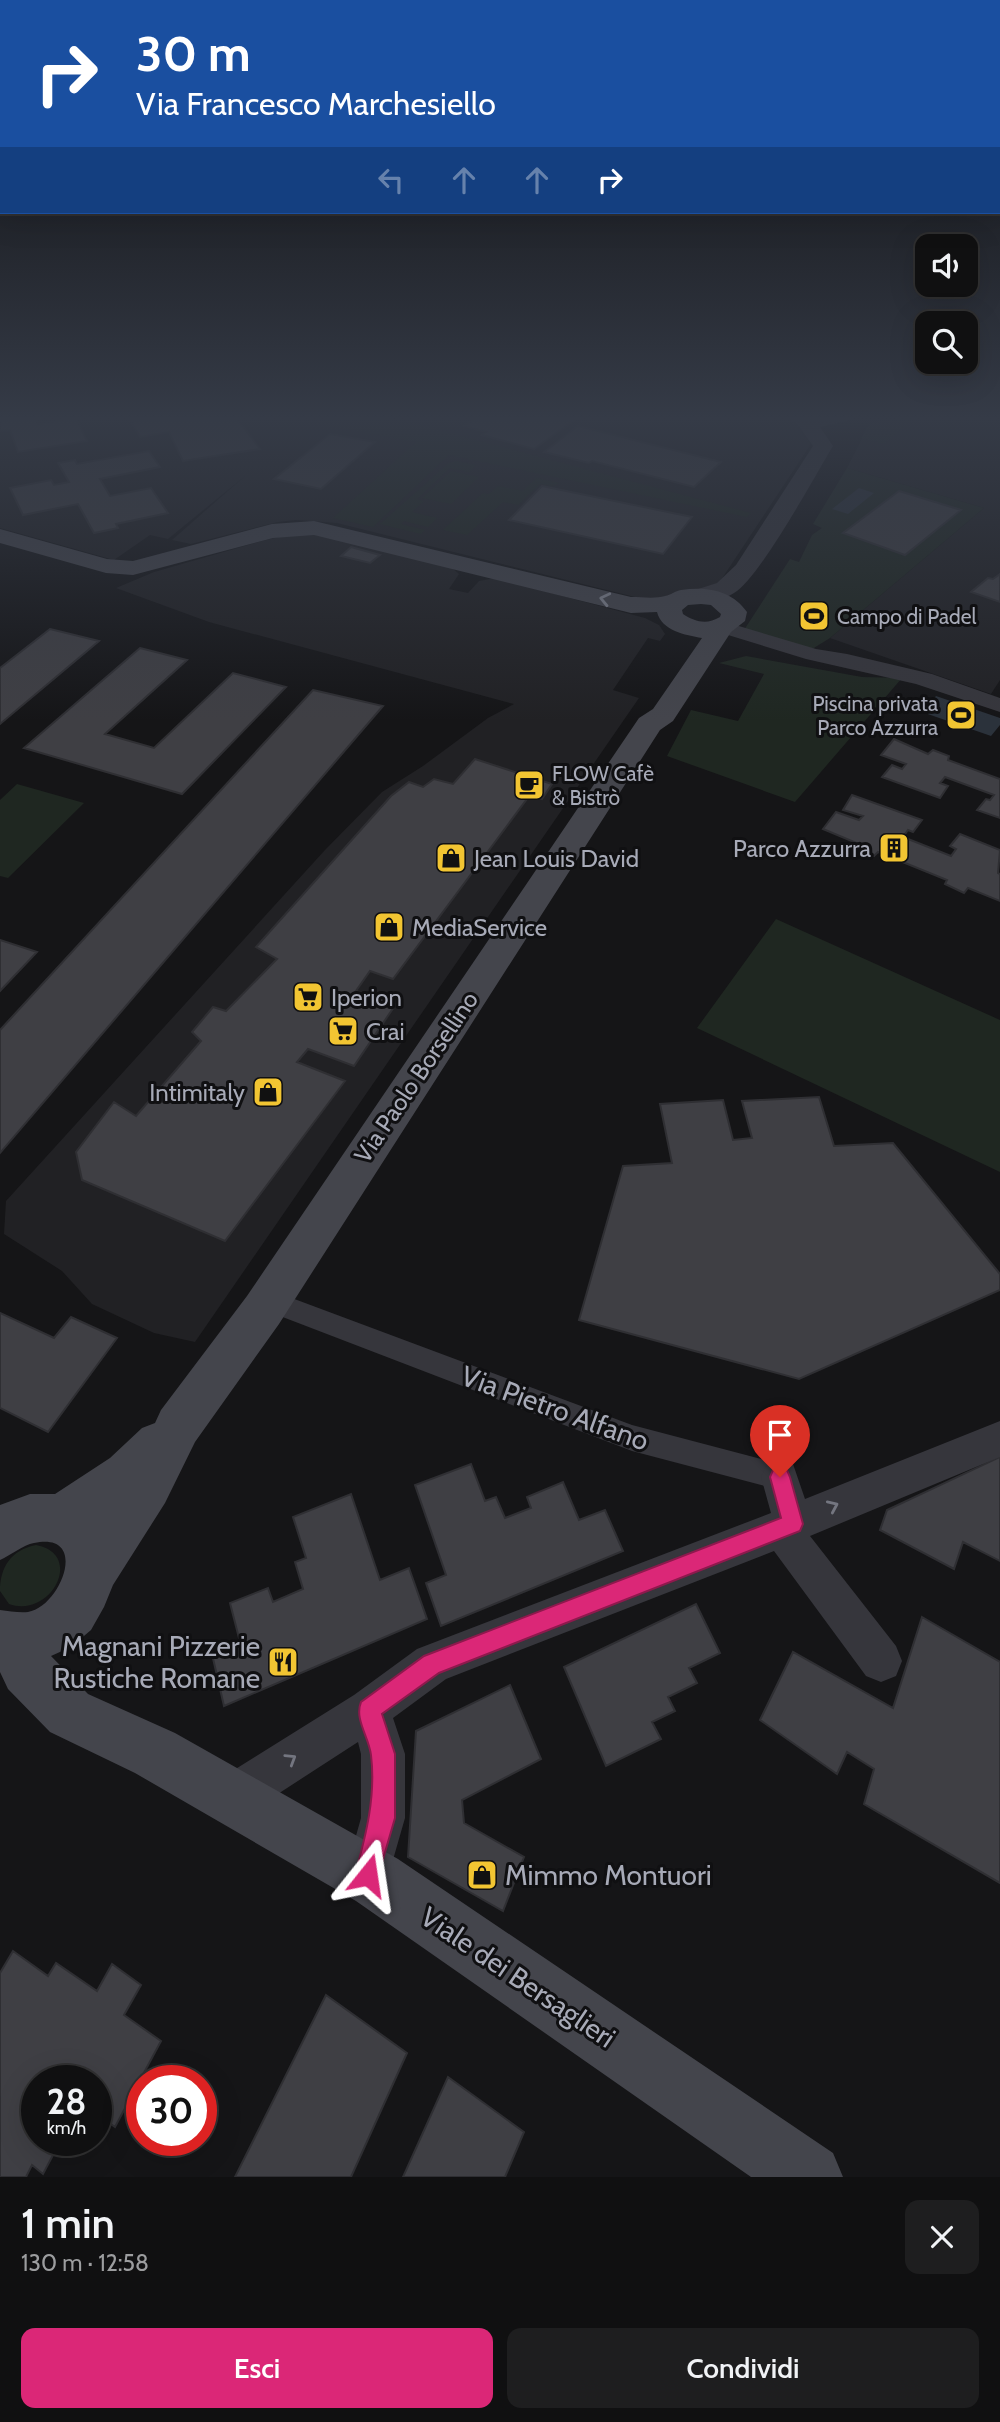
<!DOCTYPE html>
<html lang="it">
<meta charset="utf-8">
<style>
:root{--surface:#101011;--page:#1e1e1f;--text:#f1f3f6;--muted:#9c9d9f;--line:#303031;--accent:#db2777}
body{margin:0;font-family:Cabin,sans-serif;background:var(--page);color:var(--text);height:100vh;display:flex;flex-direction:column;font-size:26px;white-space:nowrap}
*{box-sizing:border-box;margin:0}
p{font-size:23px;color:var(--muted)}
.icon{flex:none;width:38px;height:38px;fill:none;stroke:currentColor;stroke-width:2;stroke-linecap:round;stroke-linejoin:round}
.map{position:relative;height:2177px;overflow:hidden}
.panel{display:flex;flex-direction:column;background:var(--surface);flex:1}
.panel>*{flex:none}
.banner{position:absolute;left:0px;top:0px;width:1001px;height:214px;box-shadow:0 7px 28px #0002,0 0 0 2px var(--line);background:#1a4fa0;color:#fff;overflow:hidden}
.tools{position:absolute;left:915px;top:234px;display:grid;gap:14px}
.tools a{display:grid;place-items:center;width:63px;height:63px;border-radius:14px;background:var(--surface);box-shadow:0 7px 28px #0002,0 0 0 2px var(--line);font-size:35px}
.speed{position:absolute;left:21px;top:2065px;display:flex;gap:14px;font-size:35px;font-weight:700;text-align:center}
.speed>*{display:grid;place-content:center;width:91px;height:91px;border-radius:50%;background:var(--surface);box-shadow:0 7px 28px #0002,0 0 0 2px var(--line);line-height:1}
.speed small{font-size:18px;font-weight:400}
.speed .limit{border:10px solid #d22;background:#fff;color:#111}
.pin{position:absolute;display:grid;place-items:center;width:60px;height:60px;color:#fff;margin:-72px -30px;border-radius:50% 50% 50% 0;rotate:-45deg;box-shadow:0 0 7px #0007}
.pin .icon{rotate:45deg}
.me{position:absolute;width:77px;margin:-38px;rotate:15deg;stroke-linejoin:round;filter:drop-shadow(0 0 5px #0008)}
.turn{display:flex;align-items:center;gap:24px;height:147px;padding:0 21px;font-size:32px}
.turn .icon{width:91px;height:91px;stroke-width:2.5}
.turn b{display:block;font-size:49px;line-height:60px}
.lanes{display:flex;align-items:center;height:66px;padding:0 21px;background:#0003;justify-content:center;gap:35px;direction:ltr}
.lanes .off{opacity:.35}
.round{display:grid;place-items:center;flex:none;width:74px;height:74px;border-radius:14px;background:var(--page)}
.summary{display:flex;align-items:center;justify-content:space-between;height:119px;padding:0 21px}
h1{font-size:42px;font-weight:600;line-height:52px}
.cta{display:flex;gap:14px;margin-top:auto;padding:14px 21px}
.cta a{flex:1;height:80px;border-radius:14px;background:var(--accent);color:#fff;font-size:28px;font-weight:600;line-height:80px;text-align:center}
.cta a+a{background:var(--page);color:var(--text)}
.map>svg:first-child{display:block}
.built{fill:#212124}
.green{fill:#1f2721}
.water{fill:#2b323b}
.building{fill:#3f3f44;stroke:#2f2f33;stroke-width:2}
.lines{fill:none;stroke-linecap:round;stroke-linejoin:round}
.pedestrian{fill:#36363c;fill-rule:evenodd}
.minor{fill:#36363c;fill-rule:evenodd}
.tertiary{fill:#36363c;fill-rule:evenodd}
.secondary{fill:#44454c;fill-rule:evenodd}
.oneway{stroke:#848792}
.oneway2{stroke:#747680}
.route{fill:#db2777;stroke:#8e194d;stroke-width:2}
.labels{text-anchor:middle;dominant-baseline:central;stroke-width:6;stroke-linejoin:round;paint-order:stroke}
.far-poi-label{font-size:21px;fill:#a7aab7;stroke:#101012;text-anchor:start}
.poi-label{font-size:24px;fill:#a7aab7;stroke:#101012;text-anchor:start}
.street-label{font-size:24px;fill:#a7aab7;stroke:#101012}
.near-street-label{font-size:28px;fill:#a7aab7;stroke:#101012}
.near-poi-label{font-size:28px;fill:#a7aab7;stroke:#101012;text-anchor:end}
</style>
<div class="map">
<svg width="1000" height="2177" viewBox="0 0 1000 2177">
<rect width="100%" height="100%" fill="#151517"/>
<path class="built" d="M0,416L315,417L821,416L799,427L811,444L717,586L647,600L337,523L296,520L278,522L191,544L172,540L245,476L168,539L150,535L114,560L0,528Z
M909,416H1000V680L991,694L830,638L984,508L847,468L870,423Z
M311,533L452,568L459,574L449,589L468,593L479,581L495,578L645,618L659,625L665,634L660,641L648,638L613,690L639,698L195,1342L154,1333L92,1304L62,1271L4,1234L6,1201L325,850L382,792L423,766L488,718L514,704L209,622L116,588L154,572L262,541L291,534Z"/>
<path class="green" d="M328,416H386L751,513L747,517L449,455L373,527L333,518L416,442L319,424Z
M909,417L912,419L884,444L861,438L870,423Z
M457,461L476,465L469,472L450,468L417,499L424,501L412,512L437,518L428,527L404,521L401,524L425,530L421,534L380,524L449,463Z
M847,468L984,508L830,638L809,651L744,630L790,559L799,562L812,535L822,528L813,524Z
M451,471L479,477L451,504L422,498Z
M536,478L560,483L553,486L540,484L518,505L503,502L467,535L443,530L483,493L489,494L498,486L523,491Z
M746,656L862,677L902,678L795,802L667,756L691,710L738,721L764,674L719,663Z
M17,784L84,803L8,878L0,876V800Z
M776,919L1000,1020V1172L697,1028Z
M36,1545C85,1554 51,1619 9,1604L0,1591C0,1567 11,1550 36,1545Z"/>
<path class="water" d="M859,488L874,493L848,514L832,509Z
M936,696L1000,718V725L991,736L922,712Z"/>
<path class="building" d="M0,416H34L38,424L76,418L87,441L18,452L10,430L0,431Z
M128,416H235L260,449L183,461L169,432L140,437Z
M480,416H580L534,449L482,435L486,432L464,426Z
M578,426L721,462L694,487L592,461L589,463L544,452Z
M330,434L375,442L321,489L274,479Z
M149,451L160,467L100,479L110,496L151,488L168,513L116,524L118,528L94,533L78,504L23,515L10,488L51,480L54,485L69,482L58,463L75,460L77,464Z
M542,486L692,517L663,554L509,520Z
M899,491L961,510L905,555L843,533Z
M351,547L380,555L370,563L341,556Z
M1000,574V602L971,592L988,578L993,579Z
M50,629L99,641L0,724V668Z
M140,648L187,660L105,734L154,748L233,673L286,687L182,794L24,748Z
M313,690L383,706L0,1153V1030Z
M894,739L928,754L933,750L949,756L948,760L1000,779V818L977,810L986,799L990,800L994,795L945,777L940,783L948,786L940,798L882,777L892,765L902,769L906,764L881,755Z
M475,759L552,784L542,799L530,795L393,979L370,971L356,991L396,1004L354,1066L308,1049L297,1062L345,1081L225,1241L82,1180L76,1152L114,1102L136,1116L201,1041L192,1032L213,1007L226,1011L277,959L256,947L391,796L409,782L423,787L434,779L453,784Z
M852,795L922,820L913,832L908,830L903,837L951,856L956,849L950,846L960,834L1000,850L998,873L1000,874V901L968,888L964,893L945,884L947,880L878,852L874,856L857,850L859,844L823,829L836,812L859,820L863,816L843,810Z
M0,940L37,952L0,991Z
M819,1097L834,1146L893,1143L1000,1274V1290L799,1379L579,1320L623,1166L672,1163L660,1104L723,1100L733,1140L752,1138L742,1101Z
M0,1313L54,1338L71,1317L117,1338L48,1432L0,1408Z
M1000,1457V1561L963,1542L954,1569L880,1530L887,1510Z
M471,1464L485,1501L496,1497L505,1518L531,1508L527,1497L563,1482L579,1520L605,1510L623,1551L441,1626L426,1583L446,1575L415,1485Z
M351,1494L380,1580L409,1568L427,1619L224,1706L212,1654L240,1642L230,1603L268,1588L273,1602L303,1589L295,1562L306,1558L293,1517Z
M696,1604L720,1653L689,1668L697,1683L668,1697L675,1711L652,1722L661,1739L606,1766L564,1667Z
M922,1617L1000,1662V1883L864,1804L874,1769L847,1752L837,1774L760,1720L793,1652L893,1708Z
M510,1685L541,1759L462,1800L464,1823L524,1857L503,1911L408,1857L416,1731Z
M13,1951L48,1976L56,1963L97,1991L112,1964L141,1985L124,2015L161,2041L115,2127L96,2113V2081H37V2140H61L43,2174L32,2165L26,2177H0V1973Z
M326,1995L407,2053L351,2177H235Z
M448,2077L524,2132L505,2177H403Z"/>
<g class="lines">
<path class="pedestrian" d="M289,1297L632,1425L780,1464L789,1468L793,1477L789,1486L780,1490L632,1451L280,1316L277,1308L280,1300Z"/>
<path class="minor" d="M784,416H802L818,428L810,433Z
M722,621L816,649L847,654L932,674L1000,698V712L916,684L806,659L715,631L712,627L715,623Z
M1000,1421V1457L810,1536L896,1646L902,1661L896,1676L881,1682L866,1676L774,1551L446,1679L393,1718L405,1754V1818L384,1891L368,1898L352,1891L345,1875L361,1818V1754L358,1742L250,1812L234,1818L218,1812L212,1796L218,1780L354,1695L417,1649L771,1513L761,1477L767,1464L780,1458L793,1464L805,1499Z"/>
<path class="tertiary" d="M818,416H854L851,420L820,427L833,446C815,476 759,579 734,593C723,600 704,604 692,601L689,596L692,591L717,583L736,565L813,446L800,428L805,419Z"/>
<path class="secondary" d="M314,521L631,597C642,597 655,599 665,596C671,595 675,591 681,590C706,586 732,590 747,612L745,621L731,632L673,721L660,730L279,1324L195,1442L165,1503L113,1585L104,1607L91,1630L71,1647L51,1656L88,1694L175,1733L398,1859L833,2153L843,2177H751L356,1901L135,1773L50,1732L8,1689L0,1672V1610C9,1611 19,1613 28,1612C61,1607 90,1531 34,1543C23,1545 11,1555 0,1560V1505L30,1494H55L110,1458L142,1428L155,1423L161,1410L247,1296L639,718L653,709L702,638C685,635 662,631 657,612L631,613L314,535L273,538L133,575L106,573L0,543V529L107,559L133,561L272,524ZM701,604L711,605L721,614L720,617C707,625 695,622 683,614L682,610L688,605Z"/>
</g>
<defs><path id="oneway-chevron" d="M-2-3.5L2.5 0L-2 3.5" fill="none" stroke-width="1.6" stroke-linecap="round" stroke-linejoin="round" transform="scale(1.75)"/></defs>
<use class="oneway" href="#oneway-chevron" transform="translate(605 599) rotate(-167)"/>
<g class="oneway2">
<use href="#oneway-chevron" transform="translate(833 1506) rotate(-24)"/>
<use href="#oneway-chevron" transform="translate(291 1759) rotate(-32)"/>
</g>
<linearGradient id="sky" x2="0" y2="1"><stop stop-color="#0c0c0d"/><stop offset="0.58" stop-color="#353b47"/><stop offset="1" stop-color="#353b47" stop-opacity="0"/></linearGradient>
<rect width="1000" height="721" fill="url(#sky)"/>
<path class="route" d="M780,1467L787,1470L790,1477L803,1524L800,1531L439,1673L382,1714L395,1754V1818L376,1883L368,1887L359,1883L355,1875C366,1835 376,1796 371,1755C369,1737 354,1719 361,1702L424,1656L781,1518L770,1477L773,1470Z"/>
<defs>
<g id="stadium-square" transform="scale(1.575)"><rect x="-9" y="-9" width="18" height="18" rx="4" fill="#f2c532" stroke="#101012"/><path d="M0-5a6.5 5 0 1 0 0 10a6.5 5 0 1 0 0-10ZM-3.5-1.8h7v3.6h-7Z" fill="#111"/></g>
<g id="cafe-square" transform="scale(1.575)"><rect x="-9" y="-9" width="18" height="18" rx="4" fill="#f2c532" stroke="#101012"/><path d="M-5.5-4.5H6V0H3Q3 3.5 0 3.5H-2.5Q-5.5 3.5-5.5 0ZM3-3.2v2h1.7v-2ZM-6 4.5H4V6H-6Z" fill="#111"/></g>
<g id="building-square" transform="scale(1.575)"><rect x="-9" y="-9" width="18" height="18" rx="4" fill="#f2c532" stroke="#101012"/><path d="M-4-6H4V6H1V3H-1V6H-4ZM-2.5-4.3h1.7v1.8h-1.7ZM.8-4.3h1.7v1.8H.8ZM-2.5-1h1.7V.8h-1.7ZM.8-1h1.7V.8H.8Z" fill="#111"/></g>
<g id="shop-square" transform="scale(1.575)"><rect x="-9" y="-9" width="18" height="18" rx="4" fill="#f2c532" stroke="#101012"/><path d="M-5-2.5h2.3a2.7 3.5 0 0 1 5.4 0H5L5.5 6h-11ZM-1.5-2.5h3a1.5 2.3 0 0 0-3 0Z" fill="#111"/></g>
<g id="supermarket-square" transform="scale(1.575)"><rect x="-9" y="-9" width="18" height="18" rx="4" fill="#f2c532" stroke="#101012"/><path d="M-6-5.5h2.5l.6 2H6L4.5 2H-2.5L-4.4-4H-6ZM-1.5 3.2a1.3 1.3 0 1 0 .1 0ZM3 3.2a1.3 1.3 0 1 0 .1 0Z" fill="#111"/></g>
<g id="restaurant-square" transform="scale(1.575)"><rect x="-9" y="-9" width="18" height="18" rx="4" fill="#f2c532" stroke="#101012"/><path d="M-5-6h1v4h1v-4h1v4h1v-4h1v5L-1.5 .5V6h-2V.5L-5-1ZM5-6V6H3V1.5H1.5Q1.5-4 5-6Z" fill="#111"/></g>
</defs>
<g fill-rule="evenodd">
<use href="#stadium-square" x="814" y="616"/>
<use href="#stadium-square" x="961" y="715"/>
<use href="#cafe-square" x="529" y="785"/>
<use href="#building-square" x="894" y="848"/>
<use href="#shop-square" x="451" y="858"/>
<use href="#shop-square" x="389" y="927"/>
<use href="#supermarket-square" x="308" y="997"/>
<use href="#supermarket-square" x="343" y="1031"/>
<use href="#shop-square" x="268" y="1092"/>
<use href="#restaurant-square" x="283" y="1662"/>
<use href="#shop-square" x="482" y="1875"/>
</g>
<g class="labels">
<g class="far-poi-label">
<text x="837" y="616">Campo di Padel</text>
<text x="938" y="703" text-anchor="end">Piscina privata<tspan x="938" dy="24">Parco Azzurra</tspan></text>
<text x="552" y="773">FLOW Cafè<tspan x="552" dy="24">&amp; Bistrò</tspan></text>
</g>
<g class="poi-label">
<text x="871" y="848" text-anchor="end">Parco Azzurra</text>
<text x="474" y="858">Jean Louis David</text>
<text x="412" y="927">MediaService</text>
<text x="331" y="997">Iperion</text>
<text x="366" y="1031">Crai</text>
<text x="245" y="1092" text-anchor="end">Intimitaly</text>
</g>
<g class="street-label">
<text transform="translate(416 1077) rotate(-56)">Via Paolo Borsellino</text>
</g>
<g class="near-street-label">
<text transform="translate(555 1408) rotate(20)">Via Pietro Alfano</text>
<text transform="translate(518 1977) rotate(34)">Viale dei Bersaglieri</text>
</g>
<g class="near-poi-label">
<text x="260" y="1646">Magnani Pizzerie<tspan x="260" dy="32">Rustiche Romane</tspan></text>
<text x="505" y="1875" text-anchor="start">Mimmo Montuori</text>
</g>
</g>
</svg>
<div class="tools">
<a><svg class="icon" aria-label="sound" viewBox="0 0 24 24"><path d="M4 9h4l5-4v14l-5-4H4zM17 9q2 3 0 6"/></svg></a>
<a><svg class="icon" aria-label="search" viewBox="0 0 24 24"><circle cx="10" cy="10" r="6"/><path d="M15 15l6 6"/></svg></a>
</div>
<div class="speed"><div>28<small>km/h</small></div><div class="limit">30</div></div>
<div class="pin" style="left:780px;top:1477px;background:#d93025"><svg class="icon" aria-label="arrive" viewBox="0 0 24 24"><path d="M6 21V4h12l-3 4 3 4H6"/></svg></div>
<svg class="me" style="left:368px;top:1875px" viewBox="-20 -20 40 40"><path d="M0-17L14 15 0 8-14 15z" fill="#db2777" stroke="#fff" stroke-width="4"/></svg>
<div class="banner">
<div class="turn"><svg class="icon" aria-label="right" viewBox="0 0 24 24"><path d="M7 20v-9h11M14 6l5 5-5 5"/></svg><div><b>30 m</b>Via Francesco Marchesiello</div></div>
<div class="lanes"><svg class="icon off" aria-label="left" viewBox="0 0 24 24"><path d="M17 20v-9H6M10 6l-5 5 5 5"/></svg><svg class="icon off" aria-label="ahead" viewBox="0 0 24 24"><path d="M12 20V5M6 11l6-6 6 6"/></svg><svg class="icon off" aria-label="ahead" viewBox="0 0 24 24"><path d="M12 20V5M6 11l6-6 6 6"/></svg><svg class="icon" aria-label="right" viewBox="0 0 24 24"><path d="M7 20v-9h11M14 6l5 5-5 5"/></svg></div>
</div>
</div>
<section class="panel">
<div class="summary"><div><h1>1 min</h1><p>130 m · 12:58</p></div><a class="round"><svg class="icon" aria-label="close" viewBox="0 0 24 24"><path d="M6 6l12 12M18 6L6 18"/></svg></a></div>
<div class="cta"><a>Esci</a><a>Condividi</a></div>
</section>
